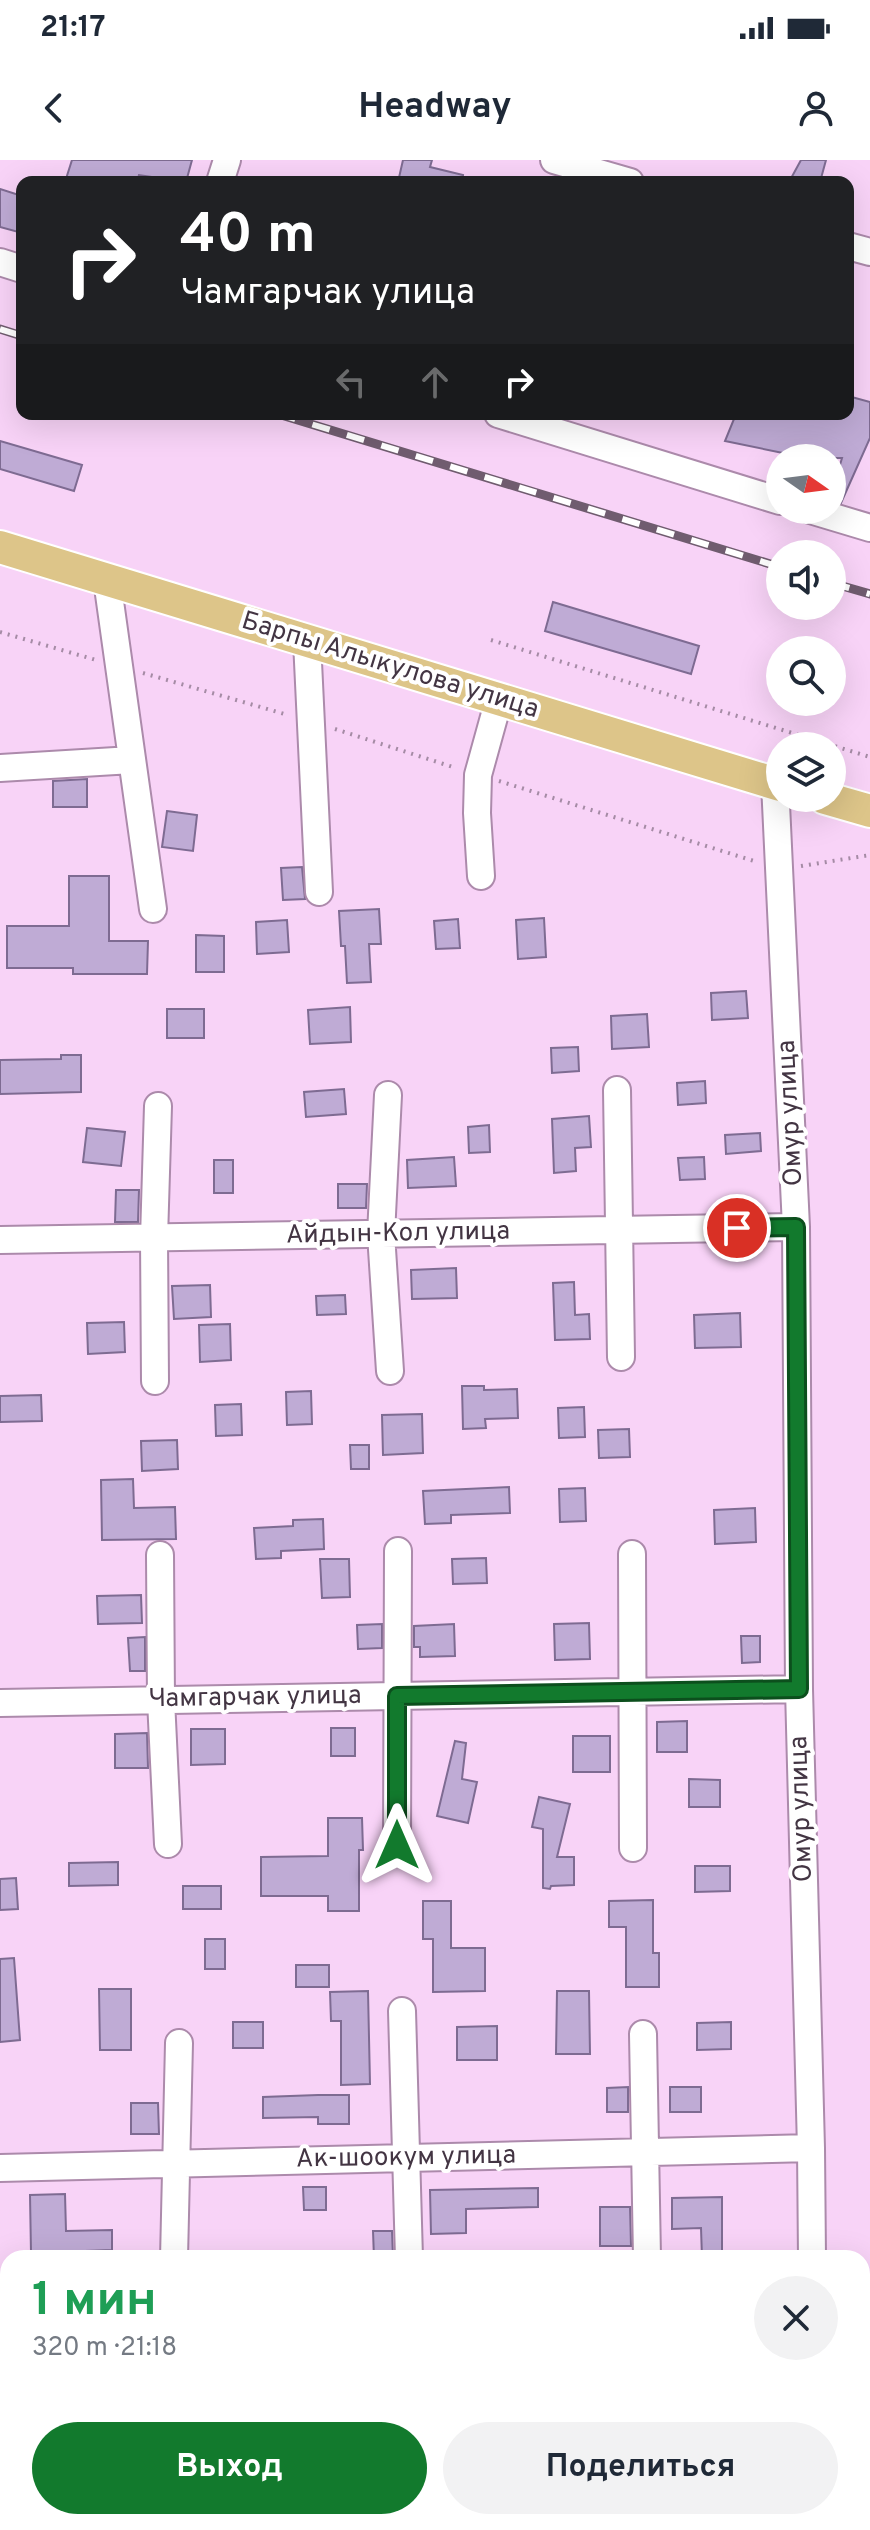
<!DOCTYPE html>
<html lang="ru">
<meta charset="utf-8">
<style>
:root{--surface:#fff;--page:#f2f2f3;--text:#1f2937;--muted:#747a83;--accent:#127a2d}
body{margin:0;font-family:Overpass,sans-serif;background:var(--page);color:var(--text);height:100vh;display:flex;flex-direction:column;font-size:30px;white-space:nowrap}
*{box-sizing:border-box;margin:0}
p{font-size:26px;color:var(--muted)}
.icon{flex:none;width:44px;height:44px;fill:none;stroke:currentColor;stroke-width:2;stroke-linecap:round;stroke-linejoin:round}
.map{position:relative;flex:1;overflow:hidden}
.details{position:absolute;left:0px;top:2090px;width:870px;height:280px;display:flex;flex-direction:column;background:var(--surface);border-radius:24px 24px 0 0;box-shadow:0 8px 32px #0002}
.details>*{flex:none}
.hud{position:absolute;left:16px;top:16px;width:838px;height:244px;border-radius:16px;box-shadow:0 8px 32px #0002;background:#202124;color:#fff;overflow:hidden}
.needle{width:52px;rotate:104deg}
.fabs{position:absolute;left:766px;top:284px;display:grid;gap:16px}
.fabs a{display:grid;place-items:center;width:80px;height:80px;border-radius:50%;background:var(--surface);box-shadow:0 8px 32px #0002;font-size:40px}
.pin{position:absolute;display:grid;place-items:center;width:68px;height:68px;color:#fff;margin:-34px;border:4px solid #fff;border-radius:50%;box-shadow:0 2px 8px #0007}
.me{position:absolute;width:88px;margin:-44px;rotate:0deg;stroke-linejoin:round;filter:drop-shadow(0 0 6px #0008)}
.turn{display:flex;align-items:center;gap:28px;height:168px;padding:0 32px;font-size:36px}
.turn .icon{width:104px;height:104px;stroke-width:2.5}
.turn b{display:block;font-size:56px;line-height:68px}
.lanes{display:flex;align-items:center;height:76px;padding:0 32px;background:#0003;justify-content:center;gap:40px;direction:ltr}
.lanes .off{opacity:.35}
.round{display:grid;place-items:center;flex:none;width:84px;height:84px;border-radius:42px;background:var(--page)}
.headline{display:flex;align-items:center;justify-content:space-between;height:136px;padding:0 32px}
h1{font-size:48px;font-weight:700;line-height:60px;color:#1e9e55}
.button{display:flex;gap:16px;margin-top:auto;padding:16px 32px}
.button a{flex:1;height:92px;border-radius:48px;background:var(--accent);color:#fff;font-size:32px;font-weight:700;line-height:92px;text-align:center}
.button a+a{background:var(--page);color:var(--text)}
.status{display:flex;justify-content:space-between;align-items:center;height:56px;padding:0 40px;background:var(--surface);direction:ltr}
.status svg{height:22px;fill:currentColor}
header{display:flex;justify-content:space-between;align-items:center;height:104px;padding:0 32px;background:var(--surface);font-size:36px;font-weight:700}
.map>svg:first-child{display:block}
.building{fill:#bfabd5;stroke:#7e6b92;stroke-width:2}
.lines{fill:none;stroke-linecap:round;stroke-linejoin:round}
.minor-casing{stroke:#ac8aab;stroke-width:30}
.major-casing{stroke:#fff;stroke-width:36}
.path{stroke:#a58ba5;stroke-width:4;stroke-dasharray:2 6;stroke-linecap:butt}
.minor{stroke:#fff;stroke-width:26}
.major{stroke:#ddc589;stroke-width:32}
.rail-casing{stroke:#705c6f;stroke-width:9}
.rail{stroke:#fff;stroke-width:6;stroke-dasharray:18;stroke-linecap:butt}
.route-casing{stroke:#0c4f1d;stroke-width:20}
.route{stroke:#127a2d;stroke-width:14}
.labels{text-anchor:middle;dominant-baseline:central;stroke-width:8;stroke-linejoin:round;paint-order:stroke}
.street-label{font-size:26px;fill:#433543;stroke:#fff}
</style>
<div class="status"><b>21:17</b><svg viewBox="0 0 49 12"><path d="M0 12V9h3v3zM5 12V6h3v6zM10 12V3h3v9zM15 12V0h3v12zM26 1h20v11H26zM47 4h2v5h-2z"/></svg></div>
<header><svg class="icon" aria-label="back" viewBox="0 0 24 24"><path d="M15 5l-7 7 7 7"/></svg>Headway<svg class="icon" aria-label="person" viewBox="0 0 24 24"><circle cx="12" cy="8" r="4"/><path d="M4 21q1-7 8-7t8 7"/></svg></header>
<div class="map">
<svg width="870" height="2370" viewBox="0 0 870 2370">
<rect width="100%" height="100%" fill="#f8d3f7"/>
<path class="building" d="M72,0H192L186,22L139,15L137,22H65Z
M403,0H432L430,7L463,15L462,22H398Z
M801,0H826L820,22H789Z
M0,29L22,36V73L0,67Z
M848,236L870,242V278L841,343L832,340V332L842,298H781L783,293L725,281L736,254H848Z
M0,281L82,305L74,331L0,309Z
M553,442L699,486L691,514L545,471Z
M87,619V647H53V621Z
M167,651L197,655L193,691L162,687Z
M302,707L305,739L283,740L281,708Z
M69,716H109V781H148L147,814H73V808H7V766H69Z
M379,749L381,784H369L371,822L347,823L345,786H341L339,751Z
M544,758L546,797L518,799L516,760Z
M458,759L460,788L436,789L434,761Z
M287,760L289,792L257,794L256,762Z
M196,775L224,776V812H196Z
M746,831L748,858L712,860L711,833Z
M350,847L351,882L310,884L308,850Z
M167,849H204V878H167Z
M647,854L649,887L612,889L611,856Z
M578,887L579,911L552,913L551,888Z
M61,895H81V932L0,934V900L61,899Z
M705,921L706,943L678,945L677,923Z
M344,929L346,954L306,957L304,932Z
M589,956L591,987L575,988L576,1011L554,1013L552,959Z
M489,965L490,992L469,993L468,967Z
M87,968L125,972L121,1006L83,1002Z
M760,973L761,991L726,994L725,975Z
M454,997L456,1026L408,1028L407,1000Z
M704,997L705,1019L680,1020L678,998Z
M214,1000H233V1033H214Z
M338,1024H367L366,1048H338Z
M116,1030H139L138,1062H115Z
M456,1108L457,1138L412,1139L411,1110Z
M574,1122L575,1155L589,1154L590,1179L555,1180L553,1123Z
M210,1125L211,1157L174,1159L172,1126Z
M345,1135L346,1154L317,1155L316,1136Z
M740,1153L741,1187L695,1188L694,1155Z
M124,1162L125,1192L88,1194L87,1163Z
M230,1164L231,1200L200,1202L199,1165Z
M462,1226H484V1230L517,1229L518,1258L485,1259L486,1268L463,1269Z
M311,1231L312,1264L287,1265L286,1232Z
M41,1235L42,1261L0,1262V1236Z
M241,1244L242,1275L216,1276L215,1245Z
M584,1247L585,1277L559,1278L558,1248Z
M422,1254L423,1293L383,1295L382,1255Z
M629,1269L630,1297L599,1298L598,1270Z
M177,1280L178,1309L142,1311L141,1281Z
M350,1285H369V1309H351Z
M133,1319L134,1348L175,1347L176,1379L102,1380L101,1320Z
M509,1327L510,1353L451,1355V1363L425,1364L423,1331Z
M585,1328L586,1361L560,1362L559,1329Z
M755,1348L756,1382L715,1384L714,1350Z
M323,1359L324,1389L281,1391V1398L256,1399L254,1368L293,1366V1360Z
M486,1398L487,1423L453,1424L452,1399Z
M320,1399H349L350,1437L322,1438Z
M141,1435L142,1463L98,1464L97,1436Z
M589,1463L590,1499L555,1500L554,1464Z
M382,1464V1488L358,1489L357,1465Z
M454,1464L455,1496L420,1497V1487H414V1466Z
M741,1476H760V1502L742,1503Z
M145,1477V1511H130L128,1478Z
M687,1561V1592H657V1562Z
M331,1568H355V1596H331Z
M191,1569H225V1604L191,1605Z
M147,1573L148,1608H115V1574Z
M573,1576H610V1612H573Z
M455,1581L466,1583L462,1619L477,1622L468,1663L437,1656Z
M689,1619L720,1620V1647H689Z
M539,1637L570,1644L557,1697H574V1725L551,1726L550,1729L543,1728V1669L532,1667Z
M328,1658H362L363,1690H359V1751H328V1736H261V1697L328,1696Z
M118,1702V1725L69,1726V1703Z
M695,1706H730V1731L695,1732Z
M16,1718L18,1749L0,1750V1719Z
M183,1726H221V1749H183Z
M653,1740V1793H659V1827H626V1767H609V1741Z
M423,1741H451V1788H485V1831L433,1832V1779H423Z
M205,1779H225V1809H205Z
M14,1798L20,1880L0,1882V1799Z
M296,1805H329V1827H296Z
M99,1829H131V1890H100Z
M368,1831L370,1924L341,1925V1861H331L330,1832Z
M557,1831H589L590,1894H556Z
M233,1862H263V1888H233Z
M731,1862V1889L697,1890V1863Z
M497,1866V1900H457V1867Z
M628,1927V1952H607V1928Z
M670,1927H701V1952H670Z
M318,1935H349V1964H318V1957L263,1958V1937Z
M131,1943H158L159,1974H131Z
M303,2027H326V2050H304Z
M538,2028V2047L466,2049V2073L431,2074L430,2030Z
M65,2034L66,2071L112,2070V2090L31,2093L30,2035Z
M722,2037V2098H702L701,2068L672,2069V2038Z
M600,2047H630L631,2086H600Z
M373,2071H392L393,2098H374Z"/>
<g class="lines">
<g class="minor-casing">
<path id="minor" d="M554,0L630,22
M220,22L227,0
M848,86L870,92
M0,102L22,109
M498,254L780,341
M810,350L870,368
M107,420L153,749
M307,481L319,732
M0,608L132,600
M775,623L796,1067L799,1529L811,1988L812,2098
M481,716L477,653L478,615L499,539
M617,930L621,1197
M388,935L381,1074L390,1211
M0,1080L796,1067
M155,1221L154,1078L158,946
M632,1394L633,1688
M160,1395L161,1540L168,1684
M0,1543L799,1529
M397,1685L398,1391
M402,1851L409,2098
M643,1874L647,2098
M0,2008L811,1988
M174,2098L179,1883
M0,2349L8,2351
M45,2362L74,2370
M812,2362V2370
M225,2370L408,2362
M650,2370V2362"/>
</g>
<g class="major-casing">
<path id="major" d="M0,387L780,625
M825,638L870,651"/>
</g>
<path class="path" d="M0,472L96,500
M491,480L870,597
M143,513L288,555
M335,569L456,608
M499,621L754,701
M801,706L870,695"/>
<use href="#minor" class="minor"/>
<use href="#major" class="major"/>
<g class="rail-casing">
<path id="rail" d="M0,169L22,176
M278,254L780,407
M832,423L870,434"/>
</g>
<use href="#rail" class="rail"/>
</g>
<g class="lines">
<g class="route-casing">
<path id="route" d="M397,1685V1536L799,1529L796,1067L737,1068"/>
</g>
<use href="#route" class="route"/>
</g>
<g class="labels">
<g class="street-label">
<text transform="translate(390 506) rotate(17)">Барпы Алыкулова улица</text>
<text transform="translate(791 953) rotate(-93)">Омур улица</text>
<text transform="translate(398 1074) rotate(-1)">Айдын-Кол улица</text>
<text transform="translate(255 1538) rotate(-1)">Чамгарчак улица</text>
<text transform="translate(802 1649) rotate(-92)">Омур улица</text>
<text transform="translate(406 1998) rotate(-1)">Ак-шоокум улица</text>
</g>
</g>
</svg>
<div class="fabs">
<a><svg class="needle" viewBox="-14 -14 28 28"><path d="M0-13l5 13h-10z" fill="#e53935"/><path d="M0 13l5-13h-10z" fill="#747a83"/></svg></a>
<a><svg class="icon" aria-label="sound" viewBox="0 0 24 24"><path d="M4 9h4l5-4v14l-5-4H4zM17 9q2 3 0 6"/></svg></a>
<a><svg class="icon" aria-label="search" viewBox="0 0 24 24"><circle cx="10" cy="10" r="6"/><path d="M15 15l6 6"/></svg></a>
<a><svg class="icon" aria-label="layers" viewBox="0 0 24 24"><path d="M12 4l9 5-9 5-9-5zM3 14l9 5 9-5"/></svg></a>
</div>
<div class="pin" style="left:737px;top:1068px;background:#d93025"><svg class="icon" aria-label="arrive" viewBox="0 0 24 24"><path d="M6 21V4h12l-3 4 3 4H6"/></svg></div>
<svg class="me" style="left:397px;top:1685px" viewBox="-20 -20 40 40"><path d="M0-17L14 15 0 8-14 15z" fill="#127a2d" stroke="#fff" stroke-width="4"/></svg>
<div class="hud">
<div class="turn"><svg class="icon" aria-label="right" viewBox="0 0 24 24"><path d="M7 20v-9h11M14 6l5 5-5 5"/></svg><div><b>40 m</b>Чамгарчак улица</div></div>
<div class="lanes"><svg class="icon off" aria-label="left" viewBox="0 0 24 24"><path d="M17 20v-9H6M10 6l-5 5 5 5"/></svg><svg class="icon off" aria-label="ahead" viewBox="0 0 24 24"><path d="M12 20V5M6 11l6-6 6 6"/></svg><svg class="icon" aria-label="right" viewBox="0 0 24 24"><path d="M7 20v-9h11M14 6l5 5-5 5"/></svg></div>
</div>
<section class="details">
<div class="headline"><div><h1>1 мин</h1><p>320 m · 21:18</p></div><a class="round"><svg class="icon" aria-label="close" viewBox="0 0 24 24"><path d="M6 6l12 12M18 6L6 18"/></svg></a></div>
<div class="button"><a>Выход</a><a>Поделиться</a></div>
</section>
</div>
